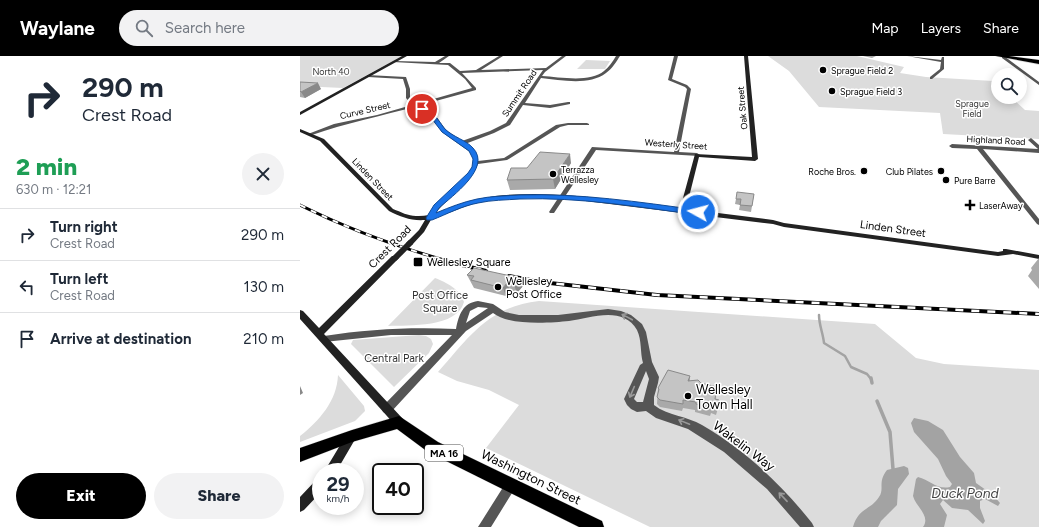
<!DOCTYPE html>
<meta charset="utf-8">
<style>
:root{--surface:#fff;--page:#f2f2f3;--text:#1f2937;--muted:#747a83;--line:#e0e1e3;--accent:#000}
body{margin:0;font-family:Figtree,sans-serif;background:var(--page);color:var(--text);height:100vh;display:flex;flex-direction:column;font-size:15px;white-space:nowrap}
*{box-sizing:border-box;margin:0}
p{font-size:13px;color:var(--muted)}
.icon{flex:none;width:22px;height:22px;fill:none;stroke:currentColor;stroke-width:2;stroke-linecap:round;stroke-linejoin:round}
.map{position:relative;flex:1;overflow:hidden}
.details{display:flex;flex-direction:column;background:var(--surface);width:300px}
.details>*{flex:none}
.hud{background:#fff;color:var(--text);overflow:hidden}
.fabs{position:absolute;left:691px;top:12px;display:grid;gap:8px}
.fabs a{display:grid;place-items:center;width:36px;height:36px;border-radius:50%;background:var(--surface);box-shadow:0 2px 10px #0003;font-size:20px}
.speed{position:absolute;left:12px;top:407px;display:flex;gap:8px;font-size:20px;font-weight:700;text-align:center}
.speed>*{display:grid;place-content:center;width:52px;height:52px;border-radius:50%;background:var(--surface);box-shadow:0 2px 10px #0003;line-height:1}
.speed small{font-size:10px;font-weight:400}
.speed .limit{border:2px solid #111;border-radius:6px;background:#fff;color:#111}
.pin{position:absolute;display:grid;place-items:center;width:34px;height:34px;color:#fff;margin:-17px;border:2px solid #fff;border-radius:50%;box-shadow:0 1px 4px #0007}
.me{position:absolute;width:44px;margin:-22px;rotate:277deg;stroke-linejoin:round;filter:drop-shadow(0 0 3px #0008)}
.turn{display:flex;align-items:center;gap:14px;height:84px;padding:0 16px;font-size:18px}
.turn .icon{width:52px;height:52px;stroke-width:2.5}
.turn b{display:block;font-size:28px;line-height:34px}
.round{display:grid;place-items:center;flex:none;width:42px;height:42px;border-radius:21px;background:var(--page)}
.headline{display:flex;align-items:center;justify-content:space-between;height:68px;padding:0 16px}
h1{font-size:24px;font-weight:800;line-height:30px;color:#1e9e55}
.button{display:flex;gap:8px;margin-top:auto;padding:8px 16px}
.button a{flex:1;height:46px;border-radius:24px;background:var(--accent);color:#fff;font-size:16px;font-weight:800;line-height:46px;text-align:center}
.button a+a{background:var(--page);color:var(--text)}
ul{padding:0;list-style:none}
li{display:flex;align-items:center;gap:12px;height:52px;padding:0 16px;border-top:1px solid var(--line)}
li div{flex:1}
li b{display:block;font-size:15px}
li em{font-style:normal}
header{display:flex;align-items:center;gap:24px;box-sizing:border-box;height:56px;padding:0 20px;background:var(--accent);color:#fff}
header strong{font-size:19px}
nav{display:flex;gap:22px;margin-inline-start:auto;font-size:14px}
.search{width:280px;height:36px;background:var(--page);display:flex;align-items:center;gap:10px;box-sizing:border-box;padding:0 14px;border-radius:22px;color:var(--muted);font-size:15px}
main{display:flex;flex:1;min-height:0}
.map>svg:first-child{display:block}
.green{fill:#dcdcdc}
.water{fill:#a3a3a3}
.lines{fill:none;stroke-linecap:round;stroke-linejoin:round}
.stream-far1{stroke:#a3a3a3;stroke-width:2.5}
.stream{stroke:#a3a3a3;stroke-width:3.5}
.primary-casing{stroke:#dbdbdb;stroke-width:1}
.highway-casing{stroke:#dbdbdb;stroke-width:1}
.street{fill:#555;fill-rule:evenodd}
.secondary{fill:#222;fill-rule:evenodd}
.primary{fill:#000;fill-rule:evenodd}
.highway{fill:#000;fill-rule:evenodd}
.rail-far1-casing{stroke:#000;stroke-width:3}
.rail-casing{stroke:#000;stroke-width:4}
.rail-far1{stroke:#fff;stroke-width:2;stroke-dasharray:6;stroke-linecap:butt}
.rail{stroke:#fff;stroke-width:2.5;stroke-dasharray:8;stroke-linecap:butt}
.secondary-bridge{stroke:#222;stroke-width:6}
.wall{fill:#a9a9a9}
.shaded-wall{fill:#898989}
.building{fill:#c4c4c4;stroke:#898989}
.oneway{stroke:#999}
.route{fill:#1a73e8;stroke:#114b97}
.poi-dot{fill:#000;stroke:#fff;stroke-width:1.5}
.labels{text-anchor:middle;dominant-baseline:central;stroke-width:3;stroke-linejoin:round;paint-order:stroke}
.far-poi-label{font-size:9px;fill:#000;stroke:#fff;text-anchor:start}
.far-park-label{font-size:9px;fill:#333;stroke:#fff}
.far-street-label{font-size:9px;fill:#000;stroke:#fff}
.shield{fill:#fff;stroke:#4c4c4c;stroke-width:1}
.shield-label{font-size:10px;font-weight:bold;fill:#000}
.street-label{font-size:11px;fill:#000;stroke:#fff}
.poi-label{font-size:11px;fill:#000;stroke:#fff;text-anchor:start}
.park-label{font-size:11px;fill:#333;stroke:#fff}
.near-poi-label{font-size:13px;fill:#000;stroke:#fff;text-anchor:start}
.near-street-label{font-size:13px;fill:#000;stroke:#fff}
.near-water-label{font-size:14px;font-style:italic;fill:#444;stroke:#fff}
</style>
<header>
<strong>Waylane</strong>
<div class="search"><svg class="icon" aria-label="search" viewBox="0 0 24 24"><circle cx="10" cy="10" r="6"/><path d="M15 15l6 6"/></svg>Search here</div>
<nav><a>Map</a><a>Layers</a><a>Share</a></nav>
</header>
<main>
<section class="details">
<div class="hud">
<div class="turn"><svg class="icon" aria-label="right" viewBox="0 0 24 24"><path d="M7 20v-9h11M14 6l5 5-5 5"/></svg><div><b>290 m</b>Crest Road</div></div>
</div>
<div class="headline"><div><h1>2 min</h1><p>630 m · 12:21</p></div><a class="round"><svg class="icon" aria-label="close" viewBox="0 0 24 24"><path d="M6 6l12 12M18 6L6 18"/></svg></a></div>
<ul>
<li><svg class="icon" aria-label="right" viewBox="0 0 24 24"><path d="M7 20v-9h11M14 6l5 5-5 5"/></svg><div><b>Turn right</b><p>Crest Road</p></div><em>290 m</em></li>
<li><svg class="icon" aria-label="left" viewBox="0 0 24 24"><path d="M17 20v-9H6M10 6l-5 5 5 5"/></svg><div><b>Turn left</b><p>Crest Road</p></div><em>130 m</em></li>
<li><svg class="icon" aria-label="arrive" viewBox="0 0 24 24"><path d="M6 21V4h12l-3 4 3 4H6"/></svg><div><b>Arrive at destination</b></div><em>210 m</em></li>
</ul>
<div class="button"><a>Exit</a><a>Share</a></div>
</section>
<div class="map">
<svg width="739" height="471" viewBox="0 0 739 471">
<rect width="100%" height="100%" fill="#fff"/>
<path class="green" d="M0,0H102L43,32L0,30Z
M468,0H557L604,11L600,17L626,21L693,25L698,30V41H711L725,54L739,55V83L643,78L640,57L519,51L489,15Z
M286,4L310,5L305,13H277Z
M135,222C146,226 161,234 164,246C157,272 109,269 88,270Z
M239,245L575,268L616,302L644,308L739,314V471H350L186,392L219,349L189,334L157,325L138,316C170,280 188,251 239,245Z
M119,279L126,280L131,283L133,288L129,297L94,331L51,288L53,284Z
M38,319L64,350L65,355L55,365L0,386V380C19,365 37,345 38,319Z"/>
<path class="water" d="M614,362L628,365L643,374L660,401L674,417L676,427L693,439L700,447L698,450L685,443L680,445V452L685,465L683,468L668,454L652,452L643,444L640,448L647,459L644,471H623C631,460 616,451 613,440L616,423L618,421C630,424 637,434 650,431L652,428L646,420L638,403L614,376L611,367Z
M604,410L608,412L609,418L598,433L597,449L581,465L578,471H553C558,452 571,454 579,441C585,432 577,427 587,414Z"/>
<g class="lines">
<path class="stream-far1" d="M519,259C519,269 523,277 524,287L545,300L551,311L567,318L571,323"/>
<path class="stream" d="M571,322L572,327
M577,345L590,376L593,413"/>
<g class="primary-casing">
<path id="primary" d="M99,360L138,386L302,465L304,471H279L128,396L97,373L52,386L0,406V392L52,374Z"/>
</g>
<g class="highway-casing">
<path id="highway" d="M696,0H709L739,4V8Z"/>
</g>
<path class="street" d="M145,0H149L139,7H150L160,15L176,14L199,0H203L181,14L246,12L262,0H266L245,16L242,20C260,21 290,27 304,15C309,11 313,5 316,0H320C316,6 312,13 306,17C289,30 261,24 241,22L225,47L250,49L268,46H270V48L250,52L223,49L210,69L194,77L165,88C172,92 177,97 178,105L204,102L256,69L268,67H287L289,68V69H268L260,71L207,104L178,108C170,129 144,144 131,163L129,164L126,162C130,156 134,150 139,145C149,135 170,121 173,108C174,103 172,100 170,96L142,76L131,61L117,50C82,60 46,67 12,79L8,78L34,68L77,59L112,49L106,42V33L103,23L68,21L67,19L106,21L110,33V42L116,48L172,32L165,23L148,9L93,6L95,5L135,6ZM243,14L206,67L190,75L162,85L146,74L135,59L121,49L176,34V32L162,17Z
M374,0H378L372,23L387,29L391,33L379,96L397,97L400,99L399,100L296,94L254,157H250L249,156L292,91L374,96L387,33L385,31L368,24Z
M607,0L641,4L642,1H644V13L632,23H630V21L640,13L641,6Z
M702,0H704L739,26V29L702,2Z
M731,82L739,89V97L683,93L739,163V169L737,168L677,93L652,92L649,90L652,88L738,93L728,84Z
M178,245L193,248L205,256L219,259H258L308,253L321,255L331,259L342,268L346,276L352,306L359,321L358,327L354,341V349C368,360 387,360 402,369C445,394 481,428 512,467L514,471H500L467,433L424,396L388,373L356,362L346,355L337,356L331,353L327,349L324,343L340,309L343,307C340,297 342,284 337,274C323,249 290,262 269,265C250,267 209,270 193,257L166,275L91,356L87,358L83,356L82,353L83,350L152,279H91L24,286L21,285L20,283L21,281L24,280C68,273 112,271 156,273C159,258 163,247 178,245ZM178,251L188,252L166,267L170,255ZM346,315L349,323L343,346H337L334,343Z
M211,423L215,425L217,429L191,471H178L207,425Z"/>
<path class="secondary" d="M102,0H107L0,59V56Z
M444,0H448L458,103L455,105L399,101L386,153L473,164L484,167L698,196L703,195V193H706L739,199V203L713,198L698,200L484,171L473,168L269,143C238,141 204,140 173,148C159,152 146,159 132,162L124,176L112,189H110L106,187L119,174L125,164C111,165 101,161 89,155L20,85L0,76V73L24,83L93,153C101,156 108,160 116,160C131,161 144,154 157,149C169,145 182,142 195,140C257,133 319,145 380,153L395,98L452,101Z
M92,200H95L99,202L24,278L103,363L104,366L103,369L99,371L95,369L0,263V254L3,255L19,272Z
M52,375L56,376L57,380L36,416H24L48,376Z
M21,421V436L4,454L0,456V441L17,423Z"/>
<use href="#primary" class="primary"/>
<use href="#highway" class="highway"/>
<g class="rail-far1-casing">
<path id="rail-far1" d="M0,149C52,175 106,194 162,209"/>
</g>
<g class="rail-casing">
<path id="rail" d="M158,208L186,215
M209,220L241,226L357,239L739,258"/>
</g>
<use href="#rail-far1" class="rail-far1"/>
<use href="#rail" class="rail"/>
<path class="secondary-bridge" d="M95,202L110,187"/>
</g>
<path class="wall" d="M563,0H576L572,2Z
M0,26L21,33L5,42L0,41Z
M271,107L255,133L210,134L207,124L227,112Z
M454,138L451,156L439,154L440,149L435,148L436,143Z
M739,202V233L728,220L732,214L731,212Z
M167,219L220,222L223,230L217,237L210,235L206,240L174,232Z
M390,320V325L401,327L416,339L415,343L418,352L416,359L411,357L410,360L395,356V354L383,352L382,355L360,351L357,348L358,332Z"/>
<path class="shaded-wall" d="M18,27L21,33L5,42L1,36Z
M270,98L271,107L255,133L253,123Z
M220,222L223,230L217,237L214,229Z
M207,227L210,235L206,240L203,232Z
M0,330L3,337L0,339Z"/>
<path class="building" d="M0,26L18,27L1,36L0,35Z
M240,96L270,98L253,123L207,124L211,112H227Z
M437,136L454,138L452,150L440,149L441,143H436Z
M174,212L220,222L214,229L207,227L203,232L171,224L174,220L167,219Z
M368,314L390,320L388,325L398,324L401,327L417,331L415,343L419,344L417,351L412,350L411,352L396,348V346L383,344V348L360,344L357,341L359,333L358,332Z"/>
<defs><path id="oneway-shaft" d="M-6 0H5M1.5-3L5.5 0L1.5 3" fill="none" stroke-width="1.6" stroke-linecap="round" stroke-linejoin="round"/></defs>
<g class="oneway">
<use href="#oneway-shaft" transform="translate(327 261) rotate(-152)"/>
<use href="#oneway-shaft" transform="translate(332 336) rotate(113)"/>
<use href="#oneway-shaft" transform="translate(384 366) rotate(-158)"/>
<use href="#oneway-shaft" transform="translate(483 441) rotate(-133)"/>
</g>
<path class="route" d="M121,52C132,51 139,66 145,73C153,81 166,84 173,92C192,112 152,140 139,152L136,157C150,151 163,146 177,143C191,140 205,140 219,139C280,137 339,146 398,154L402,156L398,159C339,151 280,141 220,143C206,144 191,144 178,147C162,150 147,158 132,164H127L126,162L134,149L168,117L172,111L173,103L169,95L142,76L132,63L121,54Z"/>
<g class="poi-dot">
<circle cx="523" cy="14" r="4"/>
<circle cx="532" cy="35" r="4"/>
<circle cx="564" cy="115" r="4"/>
<circle cx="641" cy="115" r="4"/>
<circle cx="253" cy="118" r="4"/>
<circle cx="646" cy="124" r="4"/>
<path d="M668 143h4v4h4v4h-4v4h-4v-4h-4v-4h4z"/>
<rect x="113" y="201" width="10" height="10" rx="2"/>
<circle cx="198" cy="231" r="4"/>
<circle cx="388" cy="340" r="4"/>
</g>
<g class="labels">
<g class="far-poi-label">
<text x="531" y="14">Sprague Field 2</text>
<text x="540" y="35">Sprague Field 3</text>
<text x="261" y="113">Terrazza<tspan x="261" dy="10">Wellesley</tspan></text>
<text x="556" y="115" text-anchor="end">Roche Bros.</text>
<text x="633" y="115" text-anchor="end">Club Pilates</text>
<text x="654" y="124">Pure Barre</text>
<text x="679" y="149">LaserAway</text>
</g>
<g class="far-park-label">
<text x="31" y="15">North 40</text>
<text x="672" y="47">Sprague<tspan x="672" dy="10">Field</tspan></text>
</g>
<g class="far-street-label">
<text transform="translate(219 37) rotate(-56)">Summit Road</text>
<text transform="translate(442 52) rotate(-95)">Oak Street</text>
<text transform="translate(65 54) rotate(-13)">Curve Street</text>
<text transform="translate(696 84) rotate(3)">Highland Road</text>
<text transform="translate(376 88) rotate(4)">Westerly Street</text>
<text transform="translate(73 123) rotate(46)">Linden Street</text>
</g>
<rect class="shield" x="125" y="389" width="38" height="16" rx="3"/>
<g class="shield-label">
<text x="144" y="397">MA 16</text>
</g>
<g class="street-label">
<text transform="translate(593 173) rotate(8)">Linden Street</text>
<text transform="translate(90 191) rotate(-45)">Crest Road</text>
</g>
<g class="poi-label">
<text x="127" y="206">Wellesley Square</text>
<text x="206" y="225">Wellesley<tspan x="206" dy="13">Post Office</tspan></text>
</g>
<g class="park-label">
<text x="140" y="239">Post Office<tspan x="140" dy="13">Square</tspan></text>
<text x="94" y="302">Central Park</text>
</g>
<g class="near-poi-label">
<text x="396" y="333">Wellesley<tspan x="396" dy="15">Town Hall</tspan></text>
</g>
<g class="near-street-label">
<text transform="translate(444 390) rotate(37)">Wakelin Way</text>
<text transform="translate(231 421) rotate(26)">Washington Street</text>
</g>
<g class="near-water-label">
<text x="665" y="437">Duck Pond</text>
</g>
</g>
</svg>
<div class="fabs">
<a><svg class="icon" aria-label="search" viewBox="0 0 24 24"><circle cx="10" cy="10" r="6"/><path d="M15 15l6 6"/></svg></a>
</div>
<div class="speed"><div>29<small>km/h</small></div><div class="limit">40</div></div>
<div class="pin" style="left:122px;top:53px;background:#d93025"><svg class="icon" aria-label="arrive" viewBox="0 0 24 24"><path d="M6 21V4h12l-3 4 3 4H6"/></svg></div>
<svg class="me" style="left:398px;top:156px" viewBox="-20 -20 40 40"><circle r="17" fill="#1a73e8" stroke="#fff" stroke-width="3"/><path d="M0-11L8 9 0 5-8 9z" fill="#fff"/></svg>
</div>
</main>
